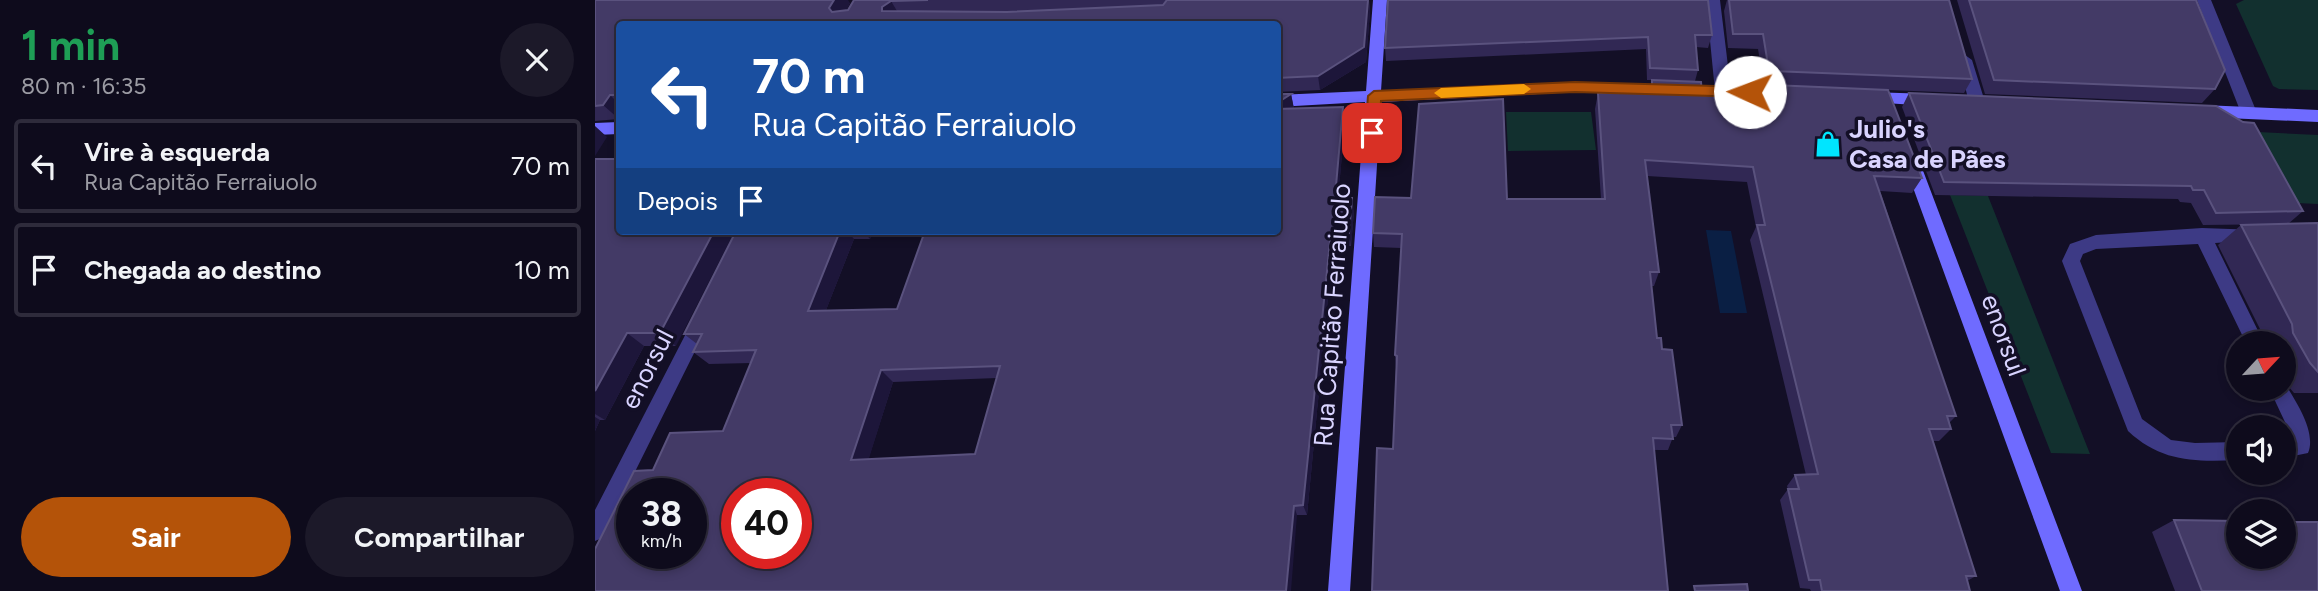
<!DOCTYPE html>
<html lang="pt">
<meta charset="utf-8">
<style>
:root{--surface:#0e0b1c;--page:#1c1929;--text:#f1f3f6;--muted:#9b9ba3;--line:#2e2b3b;--accent:#b45309}
body{margin:0;font-family:Figtree,sans-serif;background:var(--page);color:var(--text);height:100vh;display:flex;flex-direction:column;font-size:26px;white-space:nowrap}
*{box-sizing:border-box;margin:0}
p{font-size:23px;color:var(--muted)}
.icon{flex:none;width:38px;height:38px;fill:none;stroke:currentColor;stroke-width:2;stroke-linecap:round;stroke-linejoin:round}
.map{position:relative;flex:1;overflow:hidden}
.panel{display:flex;flex-direction:column;background:var(--surface);width:595px}
.panel>*{flex:none}
.hud{position:absolute;left:21px;top:21px;width:665px;height:214px;border-radius:7px;box-shadow:0 4px 10px #0003,0 0 0 2px var(--line);background:#1a4fa0;color:#fff;overflow:hidden}
.needle{width:46px;rotate:64deg}
.controls{position:absolute;left:1631px;top:331px;display:grid;gap:14px}
.controls a{display:grid;place-items:center;width:70px;height:70px;border-radius:50%;background:var(--surface);box-shadow:0 4px 10px #0003,0 0 0 2px var(--line);font-size:35px}
.speed{position:absolute;left:21px;top:478px;display:flex;gap:14px;font-size:35px;font-weight:700;text-align:center}
.speed>*{display:grid;place-content:center;width:91px;height:91px;border-radius:50%;background:var(--surface);box-shadow:0 4px 10px #0003,0 0 0 2px var(--line);line-height:1}
.speed small{font-size:18px;font-weight:400}
.speed .limit{border:10px solid #d22;background:#fff;color:#111}
.pin{position:absolute;display:grid;place-items:center;width:60px;height:60px;color:#fff;margin:-30px;border-radius:14px;box-shadow:0 4px 10px #0006}
.me{position:absolute;width:77px;margin:-38px;rotate:272deg;stroke-linejoin:round;filter:drop-shadow(0 0 5px #0008)}
.turn{display:flex;align-items:center;gap:24px;height:147px;padding:0 21px;font-size:32px}
.turn .icon{width:91px;height:91px;stroke-width:2.5}
.turn b{display:block;font-size:49px;line-height:60px}
.then{display:flex;align-items:center;height:66px;padding:0 21px;background:#0003;gap:14px;font-size:26px}
.round{display:grid;place-items:center;flex:none;width:74px;height:74px;border-radius:37px;background:var(--page)}
.head{display:flex;align-items:center;justify-content:space-between;height:119px;padding:0 21px}
h1{font-size:42px;font-weight:700;line-height:52px;color:#1e9e55}
.primary-button{display:flex;gap:14px;margin-top:auto;padding:14px 21px}
.primary-button a{flex:1;height:80px;border-radius:42px;background:var(--accent);color:#fff;font-size:28px;font-weight:700;line-height:80px;text-align:center}
.primary-button a+a{background:var(--page);color:var(--text)}
ul{padding:0;list-style:none}
li{display:flex;align-items:center;gap:21px;height:94px;margin:0 14px 10px;padding:0 7px;border:4px solid var(--line);border-radius:7px}
li div{flex:1}
li b{display:block;font-size:26px}
li em{font-style:normal}
main{display:flex;flex:1;min-height:0}
.map>svg:first-child{display:block}
.green{fill:#12302f}
.water{fill:#0a1f44}
.lines{fill:none;stroke-linecap:round;stroke-linejoin:round}
.lane{fill:#3d3a85;fill-rule:evenodd}
.street{fill:#3d3a85;fill-rule:evenodd}
.secondary{fill:#6f6bff;fill-rule:evenodd}
.wall{fill:#312854;fill-rule:evenodd}
.shaded-wall{fill:#1d163a}
.building{fill:#433a66;stroke:#5a527e;stroke-width:2;fill-rule:evenodd}
.route{fill:#b45309;stroke:#753606;stroke-width:2}
.slow{fill:#f59e0b}
.labels{text-anchor:middle;dominant-baseline:central;stroke-width:7;stroke-linejoin:round;paint-order:stroke}
.poi-label{font-size:26px;font-weight:bold;fill:#d9d4ff;stroke:#130f26;text-anchor:start}
.street-label{font-size:26px;fill:#d9d4ff;stroke:#130f26}
</style>
<main>
<section class="panel">
<div class="head"><div><h1>1 min</h1><p>80 m · 16:35</p></div><a class="round"><svg class="icon" aria-label="close" viewBox="0 0 24 24"><path d="M6 6l12 12M18 6L6 18"/></svg></a></div>
<ul>
<li><svg class="icon" aria-label="left" viewBox="0 0 24 24"><path d="M17 20v-9H6M10 6l-5 5 5 5"/></svg><div><b>Vire à esquerda</b><p>Rua Capitão Ferraiuolo</p></div><em>70 m</em></li>
<li><svg class="icon" aria-label="arrive" viewBox="0 0 24 24"><path d="M6 21V4h12l-3 4 3 4H6"/></svg><div><b>Chegada ao destino</b></div><em>10 m</em></li>
</ul>
<div class="primary-button"><a>Sair</a><a>Compartilhar</a></div>
</section>
<div class="map">
<svg width="1723" height="591" viewBox="0 0 1723 591">
<rect width="100%" height="100%" fill="#130f26"/>
<path class="green" d="M1649,0H1723V90L1684,89L1678,86L1641,4Z
M911,112H996L1001,150L913,151Z
M1643,131L1723,135V204L1681,202Z
M1355,195L1393,196L1495,454L1456,453Z"/>
<path class="water" d="M1111,230L1136,231L1152,313H1125Z"/>
<g class="lines">
<path class="lane" d="M1607,228L1663,230L1665,235L1663,240L1620,243L1669,343H1651L1603,244L1501,249L1488,254L1485,261L1547,419L1576,440L1600,443L1643,442V460C1600,462 1566,462 1533,431L1467,261L1475,244L1501,235Z
M1689,382C1700,400 1722,432 1713,453L1689,458V440L1696,439V435L1674,388H1689Z"/>
<path class="street" d="M1111,0H1125L1136,91L1128,96L1120,91Z
M1602,0H1616L1662,113L1659,117L1654,119L1646,113Z
M1370,55L1377,60L1390,102L1382,108L1374,102L1363,60Z
M107,311L113,314L116,319L7,538L0,541V510L101,314Z"/>
<path class="secondary" d="M778,0H792L786,91L980,82L1198,89L1206,94L1198,99L980,92L786,102L755,591H733L770,102L682,107V95L771,91Z
M1275,92L1335,94L1343,100L1335,106L1275,102L1267,97Z
M1608,105L1723,110V122L1608,117L1600,111Z
M24,122V134L0,135V123Z
M1316,154L1324,160L1487,591H1465L1308,160Z"/>
</g>
<path class="wall" d="M0,0L255,3L251,10H253L259,0H774L775,11L771,62L725,90L682,92V24H24V119L0,121Z
M793,0L1117,35L1113,48L1101,47L1103,70L1100,81L1107,93L1173,96L1177,85H1169L1163,49L1133,48L1129,11L1132,0H1354L1377,79L1369,93L1293,90L1327,178L1317,193L1285,191L1361,416L1354,423L1356,429L1344,441H1337L1381,576L1372,581L1375,591H1216L1215,589L1205,588L1185,500L1193,489L1192,486L1200,475H1211L1155,240L1161,227L1152,182L1052,176L1064,272L1059,286H1056L1062,338L1067,349L1087,425L1081,437H1078L1073,450L798,449L801,368L800,355L806,248L779,247L778,233L912,199H1006L1000,109L1003,93L1054,90L1057,80H1052L1051,49L791,61L790,48Z
M1362,0H1601L1620,89L1607,103L1390,94Z
M1314,93L1708,211L1693,224L1608,225L1596,203L1585,202L1583,199L1340,195L1307,107Z
M696,94L699,109L748,107L750,122L743,197L759,211L756,246H738L712,515H702L58,470L128,431L156,363L114,364L98,352L102,344L89,334L141,231H278L275,239H259L231,310L302,309L682,231ZM402,378L380,454L273,460L298,382Z
M0,159L81,346H49L10,420H5L0,431Z
M1723,223V393H1699L1689,381V343H1672L1623,245L1646,225Z
M1579,520L1723,591H1580L1557,532Z"/>
<path class="shaded-wall" d="M239,0H253L255,3L245,23L234,8Z
M773,0L775,11L771,62L725,90L723,76Z
M296,1L305,16L287,11V7Z
M696,94L699,109L682,120V103Z
M15,95L24,104V119L8,105Z
M748,107L750,122L742,211L740,197Z
M0,126L12,137L0,156Z
M757,198L759,211L756,246L754,233Z
M119,231H140L81,346L65,333Z
M245,231H252L259,239L226,323L213,311Z
M268,231H278L275,239Z
M736,232L738,246L712,515L708,505Z
M32,333L49,346L10,420L0,414V391Z
M286,370L298,382L270,471L256,460Z
M0,417L5,420L0,431Z
M699,506L702,515L696,591H691Z"/>
<path class="building" d="M0,0H239L234,8L237,12L253,10L259,0H333L296,1L287,7V11L412,12L568,5L572,0H773L769,47L723,76L682,78V24H24V95H15L8,105L0,106Z
M793,0H1113L1117,35H1100L1103,70L1055,68L1053,37L790,48Z
M1134,0H1354L1377,79L1174,71L1168,34H1138Z
M1374,0H1601L1630,70L1620,89L1399,80Z
M1057,80L1106,82L1107,93L1179,96L1177,85L1293,90L1327,178L1279,176L1361,416H1352L1356,429H1334L1381,576H1371L1375,591H1227L1225,580H1214L1193,489H1204L1200,475L1223,474L1162,225H1170L1158,167L1050,160L1064,272H1055L1062,338H1066L1067,349L1077,350L1087,425H1076L1078,439L1058,438L1073,591H777L782,448L798,449L802,356L800,355L807,234L778,233L780,197L816,198L824,104L908,99L912,199H1010L1003,93L1057,90Z
M1314,93L1621,106L1648,122L1659,123L1708,211L1621,213L1609,190H1598L1596,186L1349,182Z
M682,94H696L682,103Z
M748,107L740,197L757,198L754,233L736,232L708,505L699,506L691,591H0V549L39,471L58,470L75,433L128,431L161,350L98,352L107,334H89L141,231H245L213,311L302,309L330,231H682V109ZM405,366L380,454L256,460L286,370ZM37,494H96V553H37ZM142,494H201V553H142Z
M0,159H24V231H119L65,333H32L0,391Z
M1723,223V372L1715,363L1698,333L1697,324L1646,225Z
M1579,520L1643,521V556H1689V522H1723V591H1607Z
M1152,584L1153,591H1100L1099,586Z"/>
<path class="route" d="M980,82L1155,87L1162,92L1155,97L980,92L786,101L784,133L777,138L770,133L773,96L779,91Z"/>
<path class="slow" d="M929,84L936,89L929,94L846,98L839,93L846,88Z"/>
<defs>
<g id="shop-bare" transform="scale(2.1)"><path d="M-5-2.5h2.3a2.7 3.5 0 0 1 5.4 0H5L5.5 6h-11ZM-1.5-2.5h3a1.5 2.3 0 0 0-3 0Z" fill="#00e5ff" stroke="#130f26" stroke-width="2.5" paint-order="stroke"/></g>
</defs>
<g fill-rule="evenodd">
<use href="#shop-bare" x="1233" y="144"/>
</g>
<g class="labels">
<g class="poi-label">
<text x="1254" y="129">Julio's<tspan x="1254" dy="30">Casa de Pães</tspan></text>
</g>
<g class="street-label">
<text transform="translate(737 315) rotate(-86)">Rua Capitão Ferraiuolo</text>
<text transform="translate(1409 335) rotate(70)">enorsul</text>
<text transform="translate(52 369) rotate(-63)">enorsul</text>
</g>
</g>
</svg>
<div class="controls">
<a><svg class="needle" viewBox="-14 -14 28 28"><path d="M0-13l5 13h-10z" fill="#e53935"/><path d="M0 13l5-13h-10z" fill="#9b9ba3"/></svg></a>
<a><svg class="icon" aria-label="sound" viewBox="0 0 24 24"><path d="M4 9h4l5-4v14l-5-4H4zM17 9q2 3 0 6"/></svg></a>
<a><svg class="icon" aria-label="layers" viewBox="0 0 24 24"><path d="M12 4l9 5-9 5-9-5zM3 14l9 5 9-5"/></svg></a>
</div>
<div class="speed"><div>38<small>km/h</small></div><div class="limit">40</div></div>
<div class="pin" style="left:777px;top:133px;background:#d93025"><svg class="icon" aria-label="arrive" viewBox="0 0 24 24"><path d="M6 21V4h12l-3 4 3 4H6"/></svg></div>
<svg class="me" style="left:1155px;top:92px" viewBox="-20 -20 40 40"><circle r="19" fill="#fff"/><path d="M0-13L10 11 0 6-10 11z" fill="#b45309"/></svg>
<div class="hud">
<div class="turn"><svg class="icon" aria-label="left" viewBox="0 0 24 24"><path d="M17 20v-9H6M10 6l-5 5 5 5"/></svg><div><b>70 m</b>Rua Capitão Ferraiuolo</div></div>
<div class="then">Depois<svg class="icon" aria-label="arrive" viewBox="0 0 24 24"><path d="M6 21V4h12l-3 4 3 4H6"/></svg></div>
</div>
</div>
</main>
